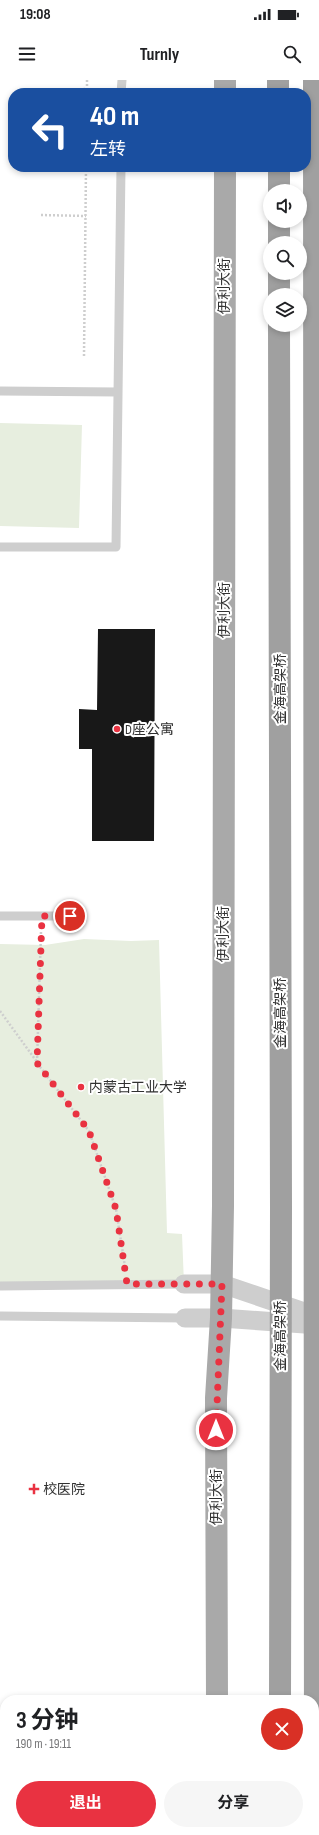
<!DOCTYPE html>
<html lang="zh">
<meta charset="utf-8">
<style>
:root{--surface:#fff;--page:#f6f6f6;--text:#202124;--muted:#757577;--accent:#e93241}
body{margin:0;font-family:"Sofia Sans Condensed","Noto Sans SC",sans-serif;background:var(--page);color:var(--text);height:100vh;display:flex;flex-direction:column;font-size:15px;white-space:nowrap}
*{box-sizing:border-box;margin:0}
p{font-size:13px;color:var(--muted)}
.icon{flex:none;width:22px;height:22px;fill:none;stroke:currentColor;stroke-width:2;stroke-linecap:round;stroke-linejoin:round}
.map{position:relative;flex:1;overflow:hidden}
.sheet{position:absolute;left:0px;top:1615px;width:319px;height:140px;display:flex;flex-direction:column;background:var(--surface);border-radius:16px 16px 0 0;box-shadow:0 2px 6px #0003}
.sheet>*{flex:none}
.banner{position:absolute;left:8px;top:8px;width:303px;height:84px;border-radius:16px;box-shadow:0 2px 6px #0003;background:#1a4fa0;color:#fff;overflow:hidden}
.controls{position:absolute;left:263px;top:104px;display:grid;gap:8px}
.controls a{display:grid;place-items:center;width:44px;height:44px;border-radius:50%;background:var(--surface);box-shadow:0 2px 6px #0003;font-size:20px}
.pin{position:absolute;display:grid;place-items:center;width:34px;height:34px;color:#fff;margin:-17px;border:2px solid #fff;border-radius:50%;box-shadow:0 1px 4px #0007}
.me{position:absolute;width:44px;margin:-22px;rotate:0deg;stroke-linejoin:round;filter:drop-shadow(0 0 3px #0008)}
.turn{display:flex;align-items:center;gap:14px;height:84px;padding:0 16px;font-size:18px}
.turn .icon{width:52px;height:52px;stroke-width:2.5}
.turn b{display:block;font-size:28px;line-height:34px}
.round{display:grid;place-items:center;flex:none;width:42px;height:42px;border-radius:21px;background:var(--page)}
.headline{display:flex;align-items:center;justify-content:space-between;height:68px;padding:0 16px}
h1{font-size:24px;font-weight:700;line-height:30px}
.primary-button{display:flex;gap:8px;margin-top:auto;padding:8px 16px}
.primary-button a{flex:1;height:46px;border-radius:24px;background:var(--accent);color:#fff;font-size:16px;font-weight:700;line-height:46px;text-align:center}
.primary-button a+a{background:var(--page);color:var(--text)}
.status{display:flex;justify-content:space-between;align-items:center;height:28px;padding:0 20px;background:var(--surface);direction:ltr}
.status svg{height:11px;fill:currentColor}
header{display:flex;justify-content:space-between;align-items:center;height:52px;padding:0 16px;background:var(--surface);font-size:18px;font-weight:700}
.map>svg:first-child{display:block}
.green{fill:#e7eedf}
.building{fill:#181818}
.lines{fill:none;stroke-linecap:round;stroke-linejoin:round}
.path{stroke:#cecece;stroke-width:2.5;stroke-dasharray:2 2;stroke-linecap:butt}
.service{stroke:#cecece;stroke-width:9}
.minor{stroke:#cecece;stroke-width:19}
.primary{stroke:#a9a9a9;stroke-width:22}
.trunk{stroke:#a0a0a0;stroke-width:22}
.trunk-bridge{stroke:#a0a0a0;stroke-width:22}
.route{stroke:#e93241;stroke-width:7;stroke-dasharray:0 12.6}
.poi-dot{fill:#e93241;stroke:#fff;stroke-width:1.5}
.labels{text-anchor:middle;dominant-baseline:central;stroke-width:4;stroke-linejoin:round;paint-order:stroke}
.street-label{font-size:14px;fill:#313131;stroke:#fff}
.poi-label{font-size:14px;fill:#313131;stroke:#fff;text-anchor:start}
</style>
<div class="status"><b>19:08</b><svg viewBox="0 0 49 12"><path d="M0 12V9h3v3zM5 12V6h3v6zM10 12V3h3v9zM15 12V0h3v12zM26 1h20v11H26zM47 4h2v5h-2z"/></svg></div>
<header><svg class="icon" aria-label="menu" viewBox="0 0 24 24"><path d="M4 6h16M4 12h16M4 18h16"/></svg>Turnly<svg class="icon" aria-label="search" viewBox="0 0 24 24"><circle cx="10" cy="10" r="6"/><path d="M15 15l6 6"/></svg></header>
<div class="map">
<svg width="319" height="1755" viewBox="0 0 319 1755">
<rect width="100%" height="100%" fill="#fff"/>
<path class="green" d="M0,343L82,345L79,448L0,446Z
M84,859L131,861L159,860L167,1153L182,1154L184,1204L0,1207V864L45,865Z"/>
<path class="building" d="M98,549H155L154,761H92V669H79V629L97,630Z
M39,1750H101V1755H39Z"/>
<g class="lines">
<path class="path" d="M87,0V13
M43,11L87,9
M41,135L86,136
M84,276L86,87
M41,852L37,983L89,1051L116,1129L125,1187
M0,931L37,982
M0,1731L5,1737
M16,1750L20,1755"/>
<path class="service" d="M121,13L122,0
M0,311L118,312
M0,467H116L121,87
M0,836H70
M0,1206L184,1204
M0,1236L185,1238"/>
<path class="minor" d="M184,1204H222L319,1237
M185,1238H221L319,1245"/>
<path class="primary" d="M225,13V0
M217,1620L216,1318L221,1238L223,1126L225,87
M217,1750V1755"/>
<path class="trunk" d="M278,0V13
M279,87V111
M279,141V163
M279,193V215
M279,1755V1750"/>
<path class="trunk-bridge" d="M314,0L315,1755
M279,245L281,1126L280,1620"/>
</g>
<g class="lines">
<path class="route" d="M70,836H42L37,983L89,1051L116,1129L127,1204H222L216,1350"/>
</g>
<g class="poi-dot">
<circle cx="117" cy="649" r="4"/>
<circle cx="81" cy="1007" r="4"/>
<path d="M32 1403h4v4h4v4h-4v4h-4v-4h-4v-4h4z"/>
</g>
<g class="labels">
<g class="street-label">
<text transform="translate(224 206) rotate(-90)">伊利大街</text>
<text transform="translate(224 530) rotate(-90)">伊利大街</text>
<text transform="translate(280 609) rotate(-90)">金海高架桥</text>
<text transform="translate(223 854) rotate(-90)">伊利大街</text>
<text transform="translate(280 933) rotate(-90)">金海高架桥</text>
<text transform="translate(280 1256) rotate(-90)">金海高架桥</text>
<text transform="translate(216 1417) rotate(-90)">伊利大街</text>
</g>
<g class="poi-label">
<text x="125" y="649">D座公寓</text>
<text x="89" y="1007">内蒙古工业大学</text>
<text x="43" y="1409">校医院</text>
</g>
</g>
</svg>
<div class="controls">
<a><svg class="icon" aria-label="sound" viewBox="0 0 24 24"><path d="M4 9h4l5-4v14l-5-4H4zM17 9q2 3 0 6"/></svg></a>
<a><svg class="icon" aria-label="search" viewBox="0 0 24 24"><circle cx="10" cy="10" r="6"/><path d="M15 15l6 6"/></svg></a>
<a><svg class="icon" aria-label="layers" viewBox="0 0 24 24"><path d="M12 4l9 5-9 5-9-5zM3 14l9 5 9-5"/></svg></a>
</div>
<div class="pin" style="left:70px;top:836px;background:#d93025"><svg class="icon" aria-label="arrive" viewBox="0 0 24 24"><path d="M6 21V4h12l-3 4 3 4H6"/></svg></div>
<svg class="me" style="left:216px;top:1350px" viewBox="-20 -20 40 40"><circle r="17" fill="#e93241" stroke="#fff" stroke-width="3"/><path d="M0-11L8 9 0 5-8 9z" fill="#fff"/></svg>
<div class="banner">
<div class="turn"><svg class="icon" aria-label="left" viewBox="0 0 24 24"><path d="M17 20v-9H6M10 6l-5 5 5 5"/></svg><div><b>40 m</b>左转</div></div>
</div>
<section class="sheet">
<div class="headline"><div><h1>3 分钟</h1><p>190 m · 19:11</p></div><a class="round" style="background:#d93025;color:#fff"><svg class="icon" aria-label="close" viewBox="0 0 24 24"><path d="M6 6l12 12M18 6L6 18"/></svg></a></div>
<div class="primary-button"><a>退出</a><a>分享</a></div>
</section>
</div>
